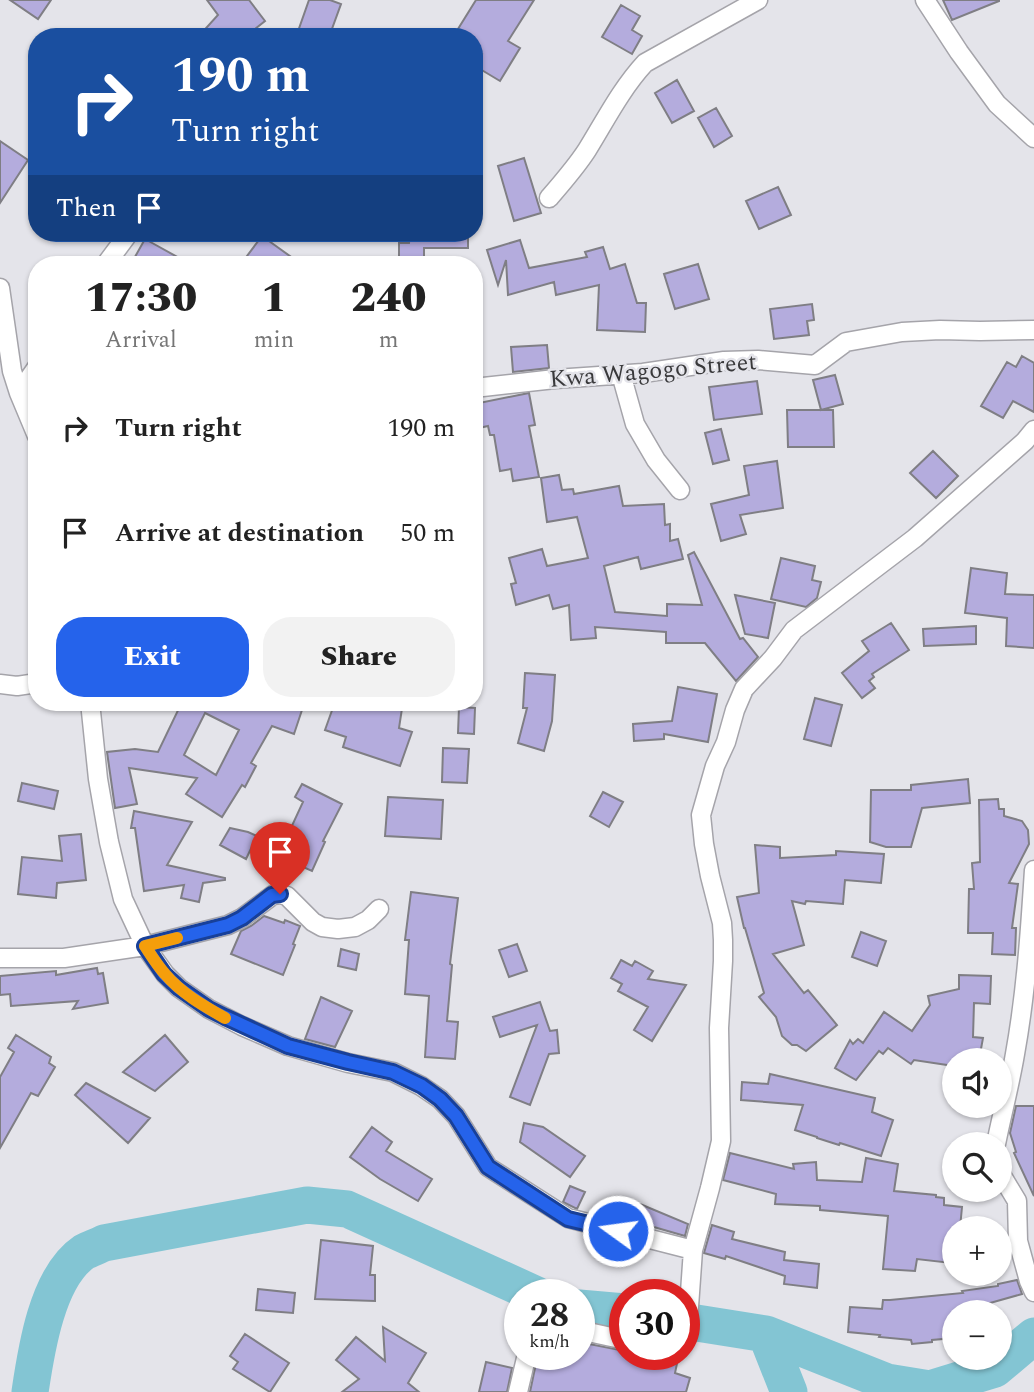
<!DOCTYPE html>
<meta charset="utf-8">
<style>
:root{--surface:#fff;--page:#f2f2f2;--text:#222;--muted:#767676;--accent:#2563eb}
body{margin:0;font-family:Spectral,serif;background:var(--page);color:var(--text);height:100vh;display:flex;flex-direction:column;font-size:26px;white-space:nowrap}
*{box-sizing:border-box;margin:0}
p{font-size:23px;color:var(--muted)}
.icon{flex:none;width:38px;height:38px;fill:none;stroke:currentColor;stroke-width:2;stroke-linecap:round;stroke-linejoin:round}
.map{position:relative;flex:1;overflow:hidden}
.sheet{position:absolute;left:28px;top:256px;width:455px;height:455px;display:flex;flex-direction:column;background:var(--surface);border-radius:28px;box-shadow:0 2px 5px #0004}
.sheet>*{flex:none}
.top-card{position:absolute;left:28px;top:28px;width:455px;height:214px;border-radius:28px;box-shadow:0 2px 5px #0004;background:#1a4fa0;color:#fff;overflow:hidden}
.controls{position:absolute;left:942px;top:1048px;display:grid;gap:14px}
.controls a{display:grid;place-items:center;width:70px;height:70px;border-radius:50%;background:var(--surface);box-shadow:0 2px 5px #0004;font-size:35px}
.speed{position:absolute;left:504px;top:1279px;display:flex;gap:14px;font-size:35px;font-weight:700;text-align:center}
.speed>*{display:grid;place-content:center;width:91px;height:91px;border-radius:50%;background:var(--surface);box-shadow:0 2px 5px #0004;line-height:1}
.speed small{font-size:18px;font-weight:400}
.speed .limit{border:10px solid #d22;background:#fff;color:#111}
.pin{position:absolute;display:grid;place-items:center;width:60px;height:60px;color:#fff;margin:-72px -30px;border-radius:50% 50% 50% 0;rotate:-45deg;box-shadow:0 0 7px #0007}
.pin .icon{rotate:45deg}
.me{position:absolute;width:77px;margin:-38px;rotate:284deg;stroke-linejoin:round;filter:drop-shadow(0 0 5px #0008)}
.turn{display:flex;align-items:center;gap:24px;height:147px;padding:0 28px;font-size:32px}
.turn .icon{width:91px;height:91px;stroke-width:2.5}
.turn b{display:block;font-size:49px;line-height:60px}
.then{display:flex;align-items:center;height:66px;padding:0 28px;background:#0003;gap:14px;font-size:26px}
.eta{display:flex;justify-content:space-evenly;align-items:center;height:119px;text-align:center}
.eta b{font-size:42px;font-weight:800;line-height:49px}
.button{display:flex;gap:14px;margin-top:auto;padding:14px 28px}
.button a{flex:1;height:80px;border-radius:28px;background:var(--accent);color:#fff;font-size:28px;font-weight:800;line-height:80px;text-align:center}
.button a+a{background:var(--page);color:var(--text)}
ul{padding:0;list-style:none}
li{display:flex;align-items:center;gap:21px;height:105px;padding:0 28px}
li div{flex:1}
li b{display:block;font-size:26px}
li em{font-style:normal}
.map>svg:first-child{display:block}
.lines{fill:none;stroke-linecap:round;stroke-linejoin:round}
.river{stroke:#83c5d3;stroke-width:37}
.building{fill:#b4acdd;stroke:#7f7e84;stroke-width:2;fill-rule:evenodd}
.street-casing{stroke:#a5a4aa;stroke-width:21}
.street{stroke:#fff;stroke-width:18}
.route-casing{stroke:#184099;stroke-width:18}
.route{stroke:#2563eb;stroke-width:12}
.slow{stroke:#f59e0b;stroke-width:12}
.labels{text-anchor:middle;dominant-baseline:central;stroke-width:5;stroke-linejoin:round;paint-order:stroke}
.street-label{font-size:24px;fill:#39393b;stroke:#e4e4ea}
</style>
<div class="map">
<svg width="1034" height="1392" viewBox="0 0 1034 1392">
<rect width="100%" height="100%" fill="#e4e4ea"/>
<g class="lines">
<path class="river" d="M579,1308L625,1312
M684,1321L766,1334L887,1382L930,1389L995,1369L1034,1336
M766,1334L789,1392
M30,1392C36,1351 47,1277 84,1252C90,1249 98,1246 104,1243L307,1205L347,1209L537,1295"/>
</g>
<path class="building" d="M10,0H51L38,19Z
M207,0H249L265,21L245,37H198L218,15Z
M309,0H330L341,4L329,37H296Z
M476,0H534L508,41L520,48L500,81L475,66L482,54L474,49V37H453Z
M943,0H999V1L952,20Z
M621,5L640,16L632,30L642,36L632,54L602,37Z
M677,80L694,111L672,123L655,93Z
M716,108L732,136L714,147L698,118Z
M0,141L28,160L0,203Z
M524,158L541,213L514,221L498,166Z
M778,187L791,215L759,229L746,201Z
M410,233H468V248H424V264H399V243H409Z
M262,236L301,264H241Z
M145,239L190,264H131Z
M520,240L529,268L587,257L585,252L603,247L610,269L625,264L637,303H646L645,332L597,330L599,285L556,295L554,282L508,295L506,260L498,285L487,250Z
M698,264L709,299L675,309L664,274Z
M812,304L814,320L807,321L809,335L774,339L770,309Z
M547,345L549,368L513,372L511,347Z
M1022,356L1034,363V412L1013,401L1003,418L981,406L1007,362L1016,367Z
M835,375L843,404L821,410L813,380Z
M757,381L762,414L714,420L709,387Z
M529,393L535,425L529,426L539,477L513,481L511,469L500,471L494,435H490L488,426L479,428L477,417H474V404Z
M787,410H833L834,447H788Z
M721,429L729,460L713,464L705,433Z
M933,451L958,476L936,498L910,473Z
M777,461L783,508L740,515L746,534L721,541L711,504L749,495L744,466Z
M559,475L562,490L573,489L574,494L619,486L623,506L664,504L665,525L670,524V541L678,539L683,559L641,569L638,557L604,566L615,612L667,616V604L702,605L688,555L694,552L740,639L743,638L758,657L736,681L705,643H666V632L595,627L596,638L571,640L569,605L553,609L549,595L516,605L511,584L516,583L509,558L542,549L547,566L588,558L577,517L547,522L541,478Z
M781,558L815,566L812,580L821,582L817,598L806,607L771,599Z
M971,568L1007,573L1005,594L1034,595V648L1006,646L1007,618L965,613Z
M735,595L775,603L768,638L745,634Z
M891,623L909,650L872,674L874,677L869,681L875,688L862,698L842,673L869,651L862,641Z
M976,626V644L924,646L923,629Z
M525,673L555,675L552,721L544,751L518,743L527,708H523Z
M678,687L717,694L708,742L664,734V739L634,741L633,724L672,721Z
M815,698L842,705L831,746L804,739Z
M182,702H276L302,710L294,734L272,726L251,763L256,766L245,787L242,785L222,817L186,794L197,778L129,768L137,804L115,808L107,752L135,749L158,752ZM205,713L239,730L216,775L184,755Z
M335,702H403L399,728L412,732L400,766L343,747L346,737L325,730Z
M459,707L475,708L474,734L458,733Z
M443,748L469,749L467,783L442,782Z
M968,779L970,803L922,808L911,847H886L870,842L871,790H911V785Z
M22,783L58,791L54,809L18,801Z
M302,784L342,804L323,841L325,842L312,871L278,856L303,802L295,797Z
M603,792L623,802L609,827L590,816Z
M388,797L443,800L441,839L385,836Z
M998,799L999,809H1004V816L1022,821L1028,830L1029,844L1009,883L1018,884L1012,928H1016L1015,955L992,954L993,933H968L969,889H974L972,863L980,862L979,800Z
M134,811L192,822L167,865L225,878V880L203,883L199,902L181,898L184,885L144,891L135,828H131Z
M230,828L248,832L257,836L246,859L220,845Z
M81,834L86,880L57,883L56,898L18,894L22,857L62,861L59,836Z
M755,845L780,847V858L836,855V851L884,854L881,883L845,880L843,904L806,901L805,904L792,901L804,945L773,954L804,993L808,990L837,1025L806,1051L797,1045H792L782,1036L776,1017L759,997L764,993L745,928H744L737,897L759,893Z
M411,892L458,898L450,964L452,965L447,1021L458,1022L455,1059L425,1057L429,996L405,994L409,940H405Z
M264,916L284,923L285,920L300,926L293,944L295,945L283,975L231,954L241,931L251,926Z
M861,932L886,941L877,966L852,957Z
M517,944L527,971L509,977L499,950Z
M341,949L359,954L356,970L338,966Z
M621,960L632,966L635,961L653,971L648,979L686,985L652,1041L634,1030L648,1007L618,991L622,984L611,978Z
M97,968L98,974L103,973L108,1003L73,1009L78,1001L11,1006L10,994L0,995V976L56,971V975Z
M959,975L991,976L990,1004L974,1003L973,1037L983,1038L979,1060H954V1066L914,1060L911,1064L888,1048L883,1054L879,1051L856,1080L835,1068L850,1040L853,1044L858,1039L863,1043L884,1012L912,1031L930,1005L928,996L959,989Z
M321,997L352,1011L335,1047L305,1039Z
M540,1002L550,1031L557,1030L559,1053L549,1054L530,1105L510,1097L537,1025L500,1037L493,1017Z
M16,1035L51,1057L49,1063L55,1067L38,1096L31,1093L0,1148V1077L14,1052L8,1048Z
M165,1035L188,1062L155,1091L123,1072Z
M770,1074L875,1098L872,1112L893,1120L881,1156L840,1143L839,1145L817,1138V1137L795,1130L803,1105L741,1100L742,1082L768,1084Z
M86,1083L150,1118L128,1143L75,1095Z
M1016,1106H1034V1196L1014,1153L1016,1152L1010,1133Z
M524,1123L543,1127L585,1156L570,1177L520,1142Z
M372,1127L392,1142L386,1151L432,1179L418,1201L380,1179L350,1157Z
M730,1153L794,1169L793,1164L816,1162L817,1180L862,1182L866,1158L898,1164L894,1191L936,1195V1197L944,1198V1205L962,1207L960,1228L954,1227L951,1263L917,1259L915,1271L883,1269L888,1216L820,1210V1206L775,1204L776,1194L723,1180Z
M570,1186L585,1192L577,1209L563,1202Z
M640,1204L688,1224L685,1236L633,1221Z
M712,1225L734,1232L732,1239L785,1252L784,1260L819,1264L817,1288L784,1284L785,1276L726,1256L725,1259L704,1253Z
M321,1240L373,1246L370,1275H375V1301L315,1299Z
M1017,1280L1022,1294L990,1303L991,1312H954V1338L932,1340V1342L912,1344L911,1340L879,1337L880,1335L848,1332L850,1307L882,1309L883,1300H890L963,1293L962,1291L998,1286V1284Z
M258,1289L295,1293L293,1313L256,1310Z
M383,1327L426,1353L408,1383L419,1392H342L359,1379L336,1360L356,1337L385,1361Z
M245,1334L289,1363L270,1392L233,1369L238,1362L230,1356Z
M579,1342L625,1351V1354H679L675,1373L690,1378L686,1392H530L538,1354L556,1360L557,1354H579Z
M486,1362L512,1368L507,1392H479Z"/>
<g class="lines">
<g class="street-casing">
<path id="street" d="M925,0L959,52L997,104L1034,138
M549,198C562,183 576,167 587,150C605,121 621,89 645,63L758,0
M106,264L129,233
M0,288L12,371L19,393L37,436
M621,374L635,424L656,460L680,490
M474,388L555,379L643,373L724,361L758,360L815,365L846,342L902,332L940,330L980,331L1034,330
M19,393L37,367
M0,684L17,686L37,683
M90,702L98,779L109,842L123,899L145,946L165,974L179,988L209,1009L242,1026L288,1046L348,1063L393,1072L421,1086L440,1099L456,1116L488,1167L568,1218L693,1250
M0,958H64L145,946L228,925L242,918L273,895L280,894L287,896L313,922L322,927L338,929L355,927L368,920L379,909
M996,1144C1002,1114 1010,1084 1015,1054C1026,993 1030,932 1034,870
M999,1171L1017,1201L1018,1241L1029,1281L1034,1292
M579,1330L625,1340
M684,1340L687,1335L693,1250L710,1188L721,1141L719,1028L723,961V940L722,923L710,876L704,844L701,815L715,766L726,742L735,710L744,689L773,658L794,630L915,538L1025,441L1034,430
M518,1392L527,1354"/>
</g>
<use href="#street" class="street"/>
</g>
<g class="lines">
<g class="route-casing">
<path id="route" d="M280,894L272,895L242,918L228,925L145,946L164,974L179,988L209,1009L225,1017L288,1046L348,1062L393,1072L422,1086L440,1099L456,1116L488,1167L568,1219L618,1231"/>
</g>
<use href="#route" class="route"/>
<path class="slow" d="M177,938L145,946C151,955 157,965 165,974C181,993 204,1006 225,1018"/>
</g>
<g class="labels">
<g class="street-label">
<text transform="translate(653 371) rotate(-5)">Kwa Wagogo Street</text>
</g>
</g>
</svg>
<div class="controls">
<a><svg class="icon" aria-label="sound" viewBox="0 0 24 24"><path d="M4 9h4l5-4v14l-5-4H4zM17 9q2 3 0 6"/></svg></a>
<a><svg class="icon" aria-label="search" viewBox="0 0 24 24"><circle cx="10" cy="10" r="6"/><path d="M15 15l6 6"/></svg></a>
<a>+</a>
<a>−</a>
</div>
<div class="speed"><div>28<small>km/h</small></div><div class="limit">30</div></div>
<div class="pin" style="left:280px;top:894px;background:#d93025"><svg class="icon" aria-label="arrive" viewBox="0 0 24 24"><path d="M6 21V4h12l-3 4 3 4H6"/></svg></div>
<svg class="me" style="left:618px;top:1231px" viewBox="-20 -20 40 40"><circle r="17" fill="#2563eb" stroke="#fff" stroke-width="3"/><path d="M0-11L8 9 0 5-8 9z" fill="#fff"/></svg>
<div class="top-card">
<div class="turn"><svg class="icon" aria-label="right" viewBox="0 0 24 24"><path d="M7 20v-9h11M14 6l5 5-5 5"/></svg><div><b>190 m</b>Turn right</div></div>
<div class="then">Then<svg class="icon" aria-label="arrive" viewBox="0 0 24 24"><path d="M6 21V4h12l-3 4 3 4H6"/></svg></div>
</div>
<section class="sheet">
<div class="eta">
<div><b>17:30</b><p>Arrival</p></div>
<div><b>1</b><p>min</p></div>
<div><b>240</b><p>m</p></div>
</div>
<ul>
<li><svg class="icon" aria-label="right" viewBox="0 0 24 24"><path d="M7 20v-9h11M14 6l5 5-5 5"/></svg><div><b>Turn right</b></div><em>190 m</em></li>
<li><svg class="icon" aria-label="arrive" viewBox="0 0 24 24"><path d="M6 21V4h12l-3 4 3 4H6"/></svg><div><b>Arrive at destination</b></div><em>50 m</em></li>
</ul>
<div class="button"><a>Exit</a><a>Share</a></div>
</section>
</div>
